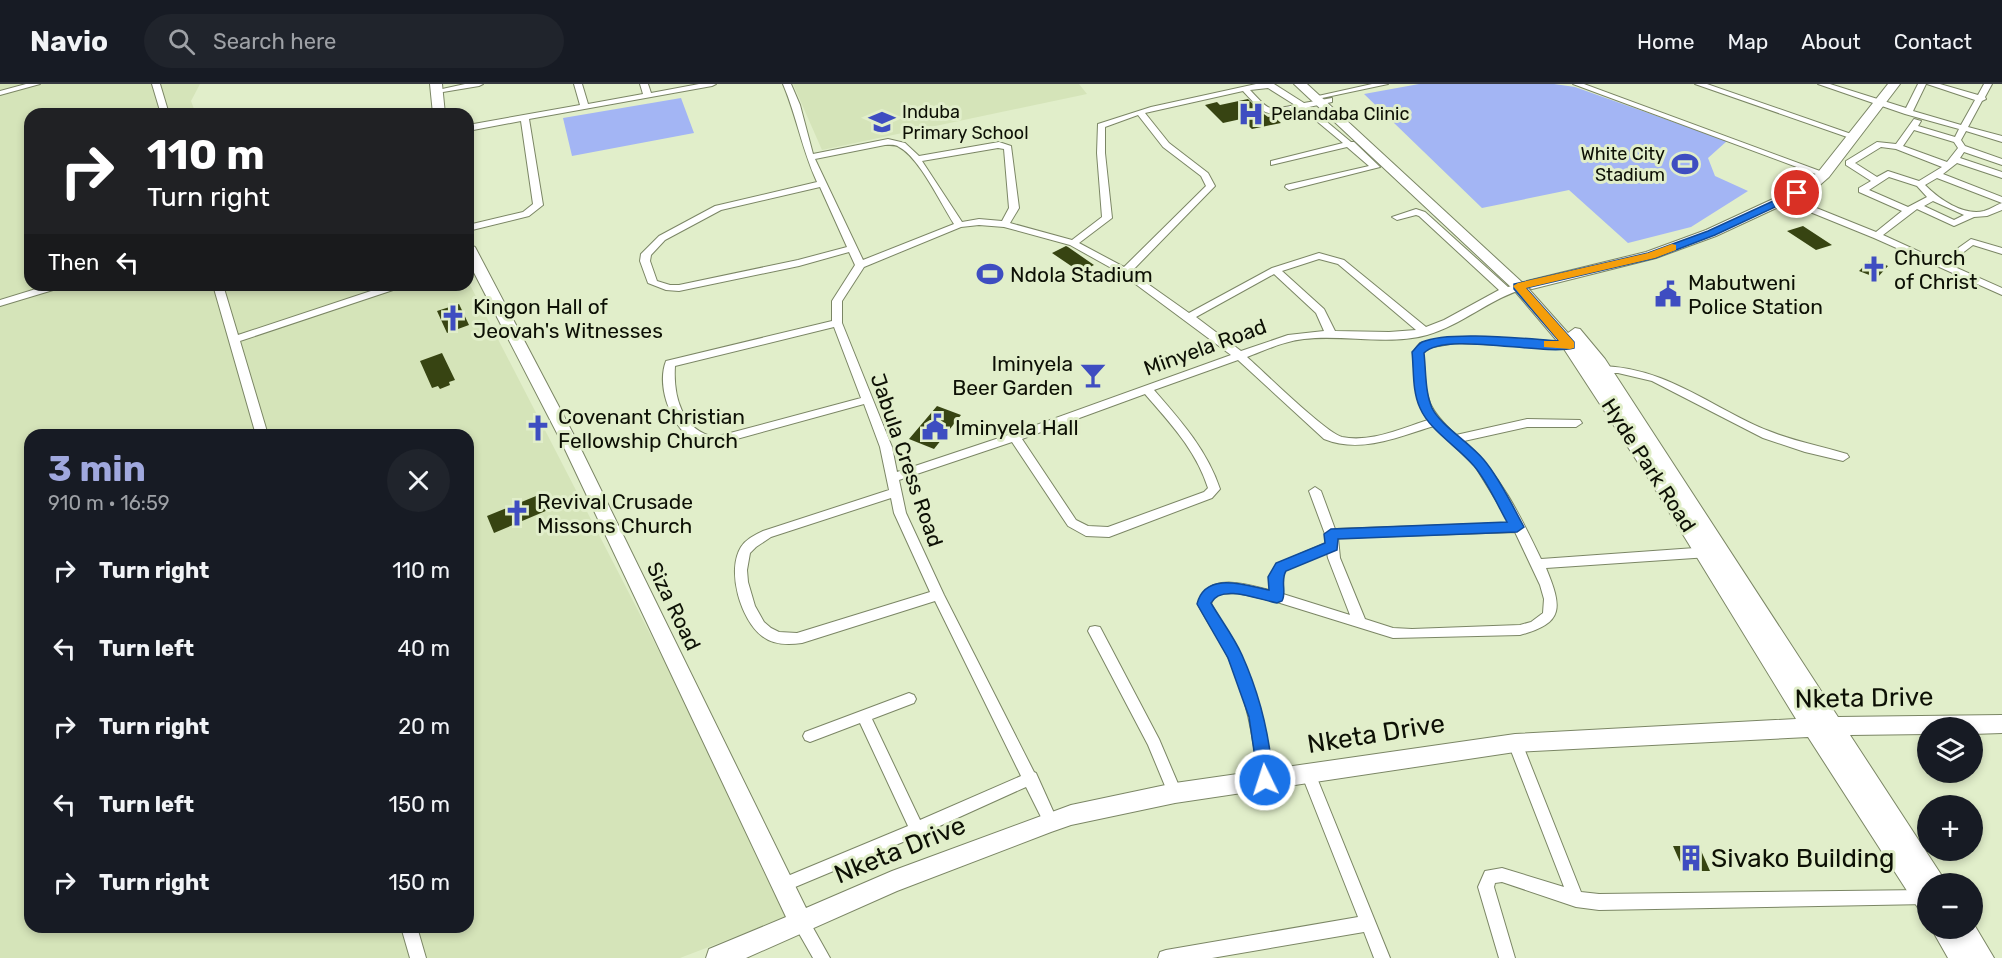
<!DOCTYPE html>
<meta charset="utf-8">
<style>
:root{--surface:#171b24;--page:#20242c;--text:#f1f3f6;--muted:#9ea1a6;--line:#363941;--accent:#a0a8de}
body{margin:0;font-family:Rubik,sans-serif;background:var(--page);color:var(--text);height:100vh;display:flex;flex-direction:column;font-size:22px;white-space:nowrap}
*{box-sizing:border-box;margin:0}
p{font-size:20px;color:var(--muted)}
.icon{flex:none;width:33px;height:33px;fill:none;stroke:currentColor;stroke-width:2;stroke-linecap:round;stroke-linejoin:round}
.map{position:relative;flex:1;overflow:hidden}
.side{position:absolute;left:24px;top:345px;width:450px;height:504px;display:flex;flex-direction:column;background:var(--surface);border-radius:18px;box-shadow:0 3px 9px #0003}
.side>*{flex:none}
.top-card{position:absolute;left:24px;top:24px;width:450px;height:183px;border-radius:18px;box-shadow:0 3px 9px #0003;background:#202124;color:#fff;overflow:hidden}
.tools{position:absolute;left:1917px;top:633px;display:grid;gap:12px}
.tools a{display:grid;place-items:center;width:66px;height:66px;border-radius:50%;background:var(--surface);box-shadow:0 3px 9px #0003;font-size:30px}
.pin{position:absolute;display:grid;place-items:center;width:51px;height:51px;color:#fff;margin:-26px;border:3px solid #fff;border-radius:50%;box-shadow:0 2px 6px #0007}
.me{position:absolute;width:66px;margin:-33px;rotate:356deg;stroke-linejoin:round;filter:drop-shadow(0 0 4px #0008)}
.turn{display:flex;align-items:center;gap:21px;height:126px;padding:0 24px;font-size:27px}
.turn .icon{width:78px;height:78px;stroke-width:2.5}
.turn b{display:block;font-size:42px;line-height:51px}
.then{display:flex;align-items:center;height:57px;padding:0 24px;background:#0003;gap:12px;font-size:22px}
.round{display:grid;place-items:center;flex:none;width:63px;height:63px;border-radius:32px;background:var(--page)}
.head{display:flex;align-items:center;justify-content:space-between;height:102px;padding:0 24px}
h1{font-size:36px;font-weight:700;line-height:45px;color:var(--accent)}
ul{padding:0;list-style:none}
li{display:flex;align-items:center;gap:18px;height:78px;padding:0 24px}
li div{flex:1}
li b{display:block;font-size:22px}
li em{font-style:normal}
header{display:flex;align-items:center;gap:36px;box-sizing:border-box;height:84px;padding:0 30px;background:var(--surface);border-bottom:2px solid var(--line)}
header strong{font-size:28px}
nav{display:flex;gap:33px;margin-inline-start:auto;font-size:21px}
.search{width:420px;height:54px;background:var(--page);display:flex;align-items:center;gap:15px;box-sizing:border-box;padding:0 21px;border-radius:33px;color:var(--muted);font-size:22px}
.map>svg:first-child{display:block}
.built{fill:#d5e4b9;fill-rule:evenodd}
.green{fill:#a3b5f4}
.building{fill:#374412}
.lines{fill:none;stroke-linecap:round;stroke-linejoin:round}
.street-casing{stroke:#7b8665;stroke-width:2}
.secondary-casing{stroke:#7b8665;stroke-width:2}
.street{fill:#fff;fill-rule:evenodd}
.secondary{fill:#fff;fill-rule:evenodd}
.route{fill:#1a73e8;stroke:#114b97;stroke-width:1.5}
.slow{fill:#f59e0b}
.labels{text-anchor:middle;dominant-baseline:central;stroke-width:6;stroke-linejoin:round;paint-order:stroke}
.far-poi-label{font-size:18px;fill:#0d1005;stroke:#e1eeca;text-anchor:start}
.poi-label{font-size:21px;fill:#0d1005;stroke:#e1eeca;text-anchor:start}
.street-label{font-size:21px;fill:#0d1005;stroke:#e1eeca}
.near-street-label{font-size:26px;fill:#0d1005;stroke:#e1eeca}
.near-poi-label{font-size:26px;fill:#0d1005;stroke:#e1eeca;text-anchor:start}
</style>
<header>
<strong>Navio</strong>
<div class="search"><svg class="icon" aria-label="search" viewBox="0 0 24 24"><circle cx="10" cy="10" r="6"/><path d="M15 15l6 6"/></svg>Search here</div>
<nav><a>Home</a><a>Map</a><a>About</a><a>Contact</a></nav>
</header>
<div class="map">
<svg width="2002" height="874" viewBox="0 0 2002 874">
<rect width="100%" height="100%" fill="#e1eeca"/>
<path class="built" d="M0,0H200L191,17L196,30H30V201H468V197L711,668L787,833L680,874H0ZM30,351H468V843H30Z
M793,0H1079L1087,10L822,66Z"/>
<path class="green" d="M1419,0H1554L1575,3L1727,57L1708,74L1715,92L1748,107L1691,143L1628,159L1569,106L1482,124L1364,10Z
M681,14L694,49L572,72L563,34Z"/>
<path class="building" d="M1248,15L1261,28L1268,33L1273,32L1281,39L1252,45L1241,35L1223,39L1205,21L1217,18L1220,21Z
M1803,142L1832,161L1816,166L1787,147Z
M1066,162L1068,163L1094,181L1080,188L1052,169Z
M1871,175L1888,182L1877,194L1859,187Z
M459,220L469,241L447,249L437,227Z
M442,269L455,296L449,298L450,301L440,305L438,302L432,304L420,277Z
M937,322L961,331L934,365L909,355Z
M541,410L548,426L494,449L487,432Z
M1673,762H1699L1710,787H1684Z"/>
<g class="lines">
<g class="street-casing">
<path id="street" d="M26,0H40L0,11V7Z
M152,0H160L169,30H161Z
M465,0H483L479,2L437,9L433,7Z
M574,0H582L588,20L643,10L640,0H648L651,9L699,0H716L712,2L529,35L543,121L529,132L468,147V141L523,128L533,120L521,37L468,47V41L580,21Z
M783,0H791L800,21L813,70L888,55L905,59L919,72L999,58L1011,62L1019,124L1010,139L1072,156L1102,133L1097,69L1098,40L1151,23L1256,0H1274L1304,19L1332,14V18L1309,23L1351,58H1354L1380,83L1289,106L1285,103L1286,101L1369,82L1347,63L1271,81V77L1343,59L1301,24C1264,32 1268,34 1243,7L1145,29L1169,59L1208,89L1215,102L1131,188L1189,229L1272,184L1319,169L1344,176L1426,243L1444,236L1499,206L1419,132L1416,131L1397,136L1392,133L1416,125L1425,128L1508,203L1527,198L1532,201L1530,203C1491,213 1463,241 1427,251C1388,262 1343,250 1304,255C1284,257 1266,266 1247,273C1264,288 1326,349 1342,353C1371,359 1402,344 1428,336C1413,317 1415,292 1413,268L1420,259L1456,253L1574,259L1575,261L1570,264L1456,259L1427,264L1423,269C1427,311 1422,320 1456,351L1527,335L1580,336L1582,339L1576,343H1527L1464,357C1499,388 1521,433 1541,475L1709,463L1713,465L1715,468L1713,471L1709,473L1546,484C1562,523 1565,539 1520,551L1393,554L1277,518L1247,511L1236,509L1219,510L1213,515L1211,520C1248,581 1265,624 1272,696L1270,701L1265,703L1260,701L1258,696C1254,652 1246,608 1226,569C1218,552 1206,537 1198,520C1200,516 1202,510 1205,507C1220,491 1252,502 1270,506L1269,493L1277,480L1326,459L1325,450L1309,407L1315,403L1321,407L1335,445L1510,439L1475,382L1434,342C1397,353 1361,370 1324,355L1238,276L1154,306C1181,337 1207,366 1220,405L1212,414L1109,453L1086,452L1068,442L1012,358L899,396L906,429L944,511L1034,688L1036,689L1058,738L1056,743L1051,745L1046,743L1026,703L922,750L788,806L783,809L778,806L775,801L778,796L908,742L860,639L810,658L805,656L803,652L805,648L909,609L914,611L916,615L914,619L872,635L920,736L1021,692L935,517L802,559C789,561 773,561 762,552C741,536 726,487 741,463C746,455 755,451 763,447L889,406L880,363L864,320L715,361C705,359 696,358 688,352C669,337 657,300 666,277L832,237V217L855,181L849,168L799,182L679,207L666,206L648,199L640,177L641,170L659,152L715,122L817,98C802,66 797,33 783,0ZM1268,4L1295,21C1267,27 1270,27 1250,6ZM1138,31L1163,63L1201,92L1206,102L1124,183L1079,159L1112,134L1105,69V43ZM885,61C890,61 895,60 899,63C919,73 941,120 954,140L863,176L815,75ZM998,64L1004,65L1009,124L1002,137L979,135L962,138L922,77ZM820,103L847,163L798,176L679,201H670L657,197L650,177L651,171L665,156L721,126ZM979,141L1004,143L1070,161L1122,190L1231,271L1011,350L897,388L892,363L842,239V217L864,183L961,143ZM1319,175L1338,180L1416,246L1389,248L1335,247L1324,225L1282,187ZM1274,190L1316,229L1324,247L1288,251L1241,267L1196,233ZM834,243L861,314L715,353C682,347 673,312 675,282ZM1145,310C1170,339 1196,366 1208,404L1204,408L1108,443L1088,442L1076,436L1022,355ZM891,414L894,429L930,508L797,549L779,548L771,544L764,538L755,522L748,498L747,486L750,469L756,463L771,453ZM1515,448L1540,501L1544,515L1543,529L1531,538L1520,541L1412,545L1393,544L1365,535L1340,474L1338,454ZM1327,469L1328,474L1350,531L1283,510L1281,493L1285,486Z
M1372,0H1388L1322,14L1318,12Z
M1573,0H1584L1828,90L1827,92H1821Z
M1695,0H1707L1857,52L1850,54Z
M1818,0H1830L1906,24L1918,0H1926L1913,27L1961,41L1975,16L1927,0H1940L1978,11L1984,0H1992L1985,13L1986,15L1982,17L1968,43L2002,52V58L1966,47L1961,56L1965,62L2002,75V81L1964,68L1960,74L2002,88V94L1957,79L1943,90L2002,113V119L1937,94L1925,101C1939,115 1963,132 1984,127C1991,125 1996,121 2002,119V126L1987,132L1974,133L1954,142L1917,125L1883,151L1940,177L1971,155L2002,164V170L1973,161L1948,180L2002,204V211L1874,154L1783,117V113H1789L1876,148L1902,127L1859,108V104L1871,97L1846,81V77L1877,58L1896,60L1914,35L1921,37L1918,42L1955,53L1959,45L1905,30ZM1914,46L1954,58L1958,64L1947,78L1903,62ZM1881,63L1896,65L1942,83L1919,97L1888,87L1877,93L1855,79ZM1889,93L1917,102L1927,113L1908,123L1869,106ZM1933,117L1964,131L1954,136L1924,122Z
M49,201H65L63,203L0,222V216Z
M213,201H223L238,251L389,201H404L402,203L240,257L268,351H256Z
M1598,282C1661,282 1704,318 1759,343C1788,356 1817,361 1847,370L1849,373L1843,377L1805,368L1763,354L1652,297L1618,289H1594L1593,286Z
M1095,542L1100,543L1159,655L1182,709L1180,714L1175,716L1170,714L1148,661L1088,547L1090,543Z
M1515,653L1520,655L1522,659L1581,808L1599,810L1924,806L1928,808V820L1599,826L1576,823L1502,798L1495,799L1494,803L1515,874H1499L1478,803L1485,787L1502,784L1564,803L1508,659L1510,655Z
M1308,682L1313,684L1315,689L1390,874H1374L1364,848L1212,874H1158L1160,868L1166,866L1358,833L1301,689L1303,684Z
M801,831L807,833L830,874H813L793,839L795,833Z
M401,843H417L426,874H410Z"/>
</g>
<g class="secondary-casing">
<path id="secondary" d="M430,0H442L445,30H433Z
M1294,0H1307L1525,201L1527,197L1646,168L1706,146L1803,101L1819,87L1888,0H1900L1829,93L1813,107L1716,152L1656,174L1532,205L1527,203L1568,249L1575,244L1580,245L1605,275L1838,633L2002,631V649L1972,650V644H1928V650L1850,651L1942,792L1945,800H1928V830L1920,827L1808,653L1515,668L1175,719L1071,741L1051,748L897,807L746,874H706L709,865L786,833L561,357L468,177V159L475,163L577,357L806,824L892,787L1071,721L1175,699L1515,650L1796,635L1652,400L1564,265L1513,205Z
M1972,837L1994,874H1948L1931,844H1972Z"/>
</g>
<use href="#street" class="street"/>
<use href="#secondary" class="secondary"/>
</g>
<path class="route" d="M1797,106L1802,109L1801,111L1715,151L1655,174L1526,204L1574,258V264C1542,272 1445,247 1424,269C1426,287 1425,308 1432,324C1440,341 1470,359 1484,376C1500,395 1512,421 1524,443L1517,448L1338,455L1337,466L1286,487C1280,497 1287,508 1282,517L1277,519C1260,516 1221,499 1211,519C1221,536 1234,553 1242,571C1260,611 1270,652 1273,696L1271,701L1265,703L1259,701L1249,633L1228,574L1197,520C1205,487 1245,501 1269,506L1268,493L1276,479L1325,459L1324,450L1331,445L1507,438C1497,420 1487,397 1474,382C1457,362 1430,347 1420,324C1412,307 1414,286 1412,268C1415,265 1418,260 1422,258C1449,246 1527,255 1559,257L1514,205V200L1648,169L1708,147Z"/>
<path class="slow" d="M1672,160L1676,161V166L1655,174L1526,204L1574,258V264L1570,265L1544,263V257H1559L1513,202L1518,199L1648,169Z"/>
<defs>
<g id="hospital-bare" transform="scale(2.07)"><path d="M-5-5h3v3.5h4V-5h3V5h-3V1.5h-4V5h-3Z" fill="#3e4dc1" stroke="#e1eeca" stroke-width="2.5" paint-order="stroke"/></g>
<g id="school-bare" transform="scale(2.07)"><path d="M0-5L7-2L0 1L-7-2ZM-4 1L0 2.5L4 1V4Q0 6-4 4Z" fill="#3e4dc1" stroke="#e1eeca" stroke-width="2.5" paint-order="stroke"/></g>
<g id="stadium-bare" transform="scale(2.07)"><path d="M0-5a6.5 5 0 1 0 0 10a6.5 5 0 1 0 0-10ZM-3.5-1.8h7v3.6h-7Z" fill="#3e4dc1" stroke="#e1eeca" stroke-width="2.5" paint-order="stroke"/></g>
<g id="church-bare" transform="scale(2.07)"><path d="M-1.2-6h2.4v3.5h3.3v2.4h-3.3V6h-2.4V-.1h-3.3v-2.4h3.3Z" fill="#3e4dc1" stroke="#e1eeca" stroke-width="2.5" paint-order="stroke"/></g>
<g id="civic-bare" transform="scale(2.07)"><path d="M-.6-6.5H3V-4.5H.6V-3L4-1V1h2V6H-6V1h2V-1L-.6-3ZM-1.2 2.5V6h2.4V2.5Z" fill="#3e4dc1" stroke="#e1eeca" stroke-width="2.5" paint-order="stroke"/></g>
<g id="bar-bare" transform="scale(2.07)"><path d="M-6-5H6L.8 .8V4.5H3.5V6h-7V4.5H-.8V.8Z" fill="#3e4dc1" stroke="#e1eeca" stroke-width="2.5" paint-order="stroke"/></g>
<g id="building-bare" transform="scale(2.07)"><path d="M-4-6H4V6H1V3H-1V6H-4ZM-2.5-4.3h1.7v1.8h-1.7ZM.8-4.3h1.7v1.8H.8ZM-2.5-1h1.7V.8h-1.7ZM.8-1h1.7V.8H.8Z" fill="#3e4dc1" stroke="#e1eeca" stroke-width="2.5" paint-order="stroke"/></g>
</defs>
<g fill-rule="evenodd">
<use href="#hospital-bare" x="1251" y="30"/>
<use href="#school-bare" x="882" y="38"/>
<use href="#stadium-bare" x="1685" y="80"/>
<use href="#church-bare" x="1874" y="185"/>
<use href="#stadium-bare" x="990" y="190"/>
<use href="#civic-bare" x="1668" y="210"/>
<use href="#church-bare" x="453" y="234"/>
<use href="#bar-bare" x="1093" y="291"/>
<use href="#civic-bare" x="935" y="343"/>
<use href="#church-bare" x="538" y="344"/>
<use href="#church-bare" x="517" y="429"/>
<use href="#building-bare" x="1691" y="774"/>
</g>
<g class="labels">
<g class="far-poi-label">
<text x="902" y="28">Induba<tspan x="902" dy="21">Primary School</tspan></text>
<text x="1271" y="30">Pelandaba Clinic</text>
<text x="1665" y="70" text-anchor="end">White City<tspan x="1665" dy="21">Stadium</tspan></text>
</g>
<g class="poi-label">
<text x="1894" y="173">Church<tspan x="1894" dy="24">of Christ</tspan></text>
<text x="1010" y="190">Ndola Stadium</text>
<text x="1688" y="198">Mabutweni<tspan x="1688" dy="24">Police Station</tspan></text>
<text x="473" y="222">Kingon Hall of<tspan x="473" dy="24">Jeovah's Witnesses</tspan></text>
<text x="1073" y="279" text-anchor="end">Iminyela<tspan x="1073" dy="24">Beer Garden</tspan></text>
<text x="558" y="332">Covenant Christian<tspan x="558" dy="24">Fellowship Church</tspan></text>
<text x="955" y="343">Iminyela Hall</text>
<text x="537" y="417">Revival Crusade<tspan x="537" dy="24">Missons Church</tspan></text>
</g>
<g class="street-label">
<text transform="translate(1205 263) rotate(-20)">Minyela Road</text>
<text transform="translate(907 376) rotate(71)">Jabula Cress Road</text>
<text transform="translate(1649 381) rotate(57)">Hyde Park Road</text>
<text transform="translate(674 522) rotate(64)">Siza Road</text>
</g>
<g class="near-street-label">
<text transform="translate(1864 614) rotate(-1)">Nketa Drive</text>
<text transform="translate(1376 650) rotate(-9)">Nketa Drive</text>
<text transform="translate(900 766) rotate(-22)">Nketa Drive</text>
</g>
<g class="near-poi-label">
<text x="1711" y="774">Sivako Building</text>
</g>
</g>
</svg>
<div class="tools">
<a><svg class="icon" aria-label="layers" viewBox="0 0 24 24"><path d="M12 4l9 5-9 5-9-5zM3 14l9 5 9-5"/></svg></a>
<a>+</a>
<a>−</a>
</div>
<div class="pin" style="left:1797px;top:109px;background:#d93025"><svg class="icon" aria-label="arrive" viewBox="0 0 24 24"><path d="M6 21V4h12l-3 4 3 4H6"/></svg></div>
<svg class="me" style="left:1265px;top:696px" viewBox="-20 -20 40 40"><circle r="17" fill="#1a73e8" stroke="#fff" stroke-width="3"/><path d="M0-11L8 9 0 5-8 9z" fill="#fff"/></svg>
<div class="top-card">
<div class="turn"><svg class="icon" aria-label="right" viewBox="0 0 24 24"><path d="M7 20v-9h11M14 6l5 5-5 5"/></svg><div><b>110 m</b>Turn right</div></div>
<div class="then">Then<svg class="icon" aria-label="left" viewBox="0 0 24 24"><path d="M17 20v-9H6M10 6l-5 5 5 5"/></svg></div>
</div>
<section class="side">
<div class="head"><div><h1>3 min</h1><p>910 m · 16:59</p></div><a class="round"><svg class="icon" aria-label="close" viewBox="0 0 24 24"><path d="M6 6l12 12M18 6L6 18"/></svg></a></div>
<ul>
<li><svg class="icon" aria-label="right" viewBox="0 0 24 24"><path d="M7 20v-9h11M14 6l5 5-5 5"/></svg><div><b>Turn right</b></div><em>110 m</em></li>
<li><svg class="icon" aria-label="left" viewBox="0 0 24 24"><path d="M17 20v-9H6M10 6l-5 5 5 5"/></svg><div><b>Turn left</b></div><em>40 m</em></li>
<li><svg class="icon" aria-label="right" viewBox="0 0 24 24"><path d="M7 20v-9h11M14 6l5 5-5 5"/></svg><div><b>Turn right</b></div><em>20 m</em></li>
<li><svg class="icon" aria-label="left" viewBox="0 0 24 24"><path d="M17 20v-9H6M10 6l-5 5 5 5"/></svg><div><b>Turn left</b></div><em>150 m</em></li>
<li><svg class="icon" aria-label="right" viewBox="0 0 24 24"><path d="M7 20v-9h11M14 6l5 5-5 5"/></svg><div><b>Turn right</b></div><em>150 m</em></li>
</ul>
</section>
</div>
